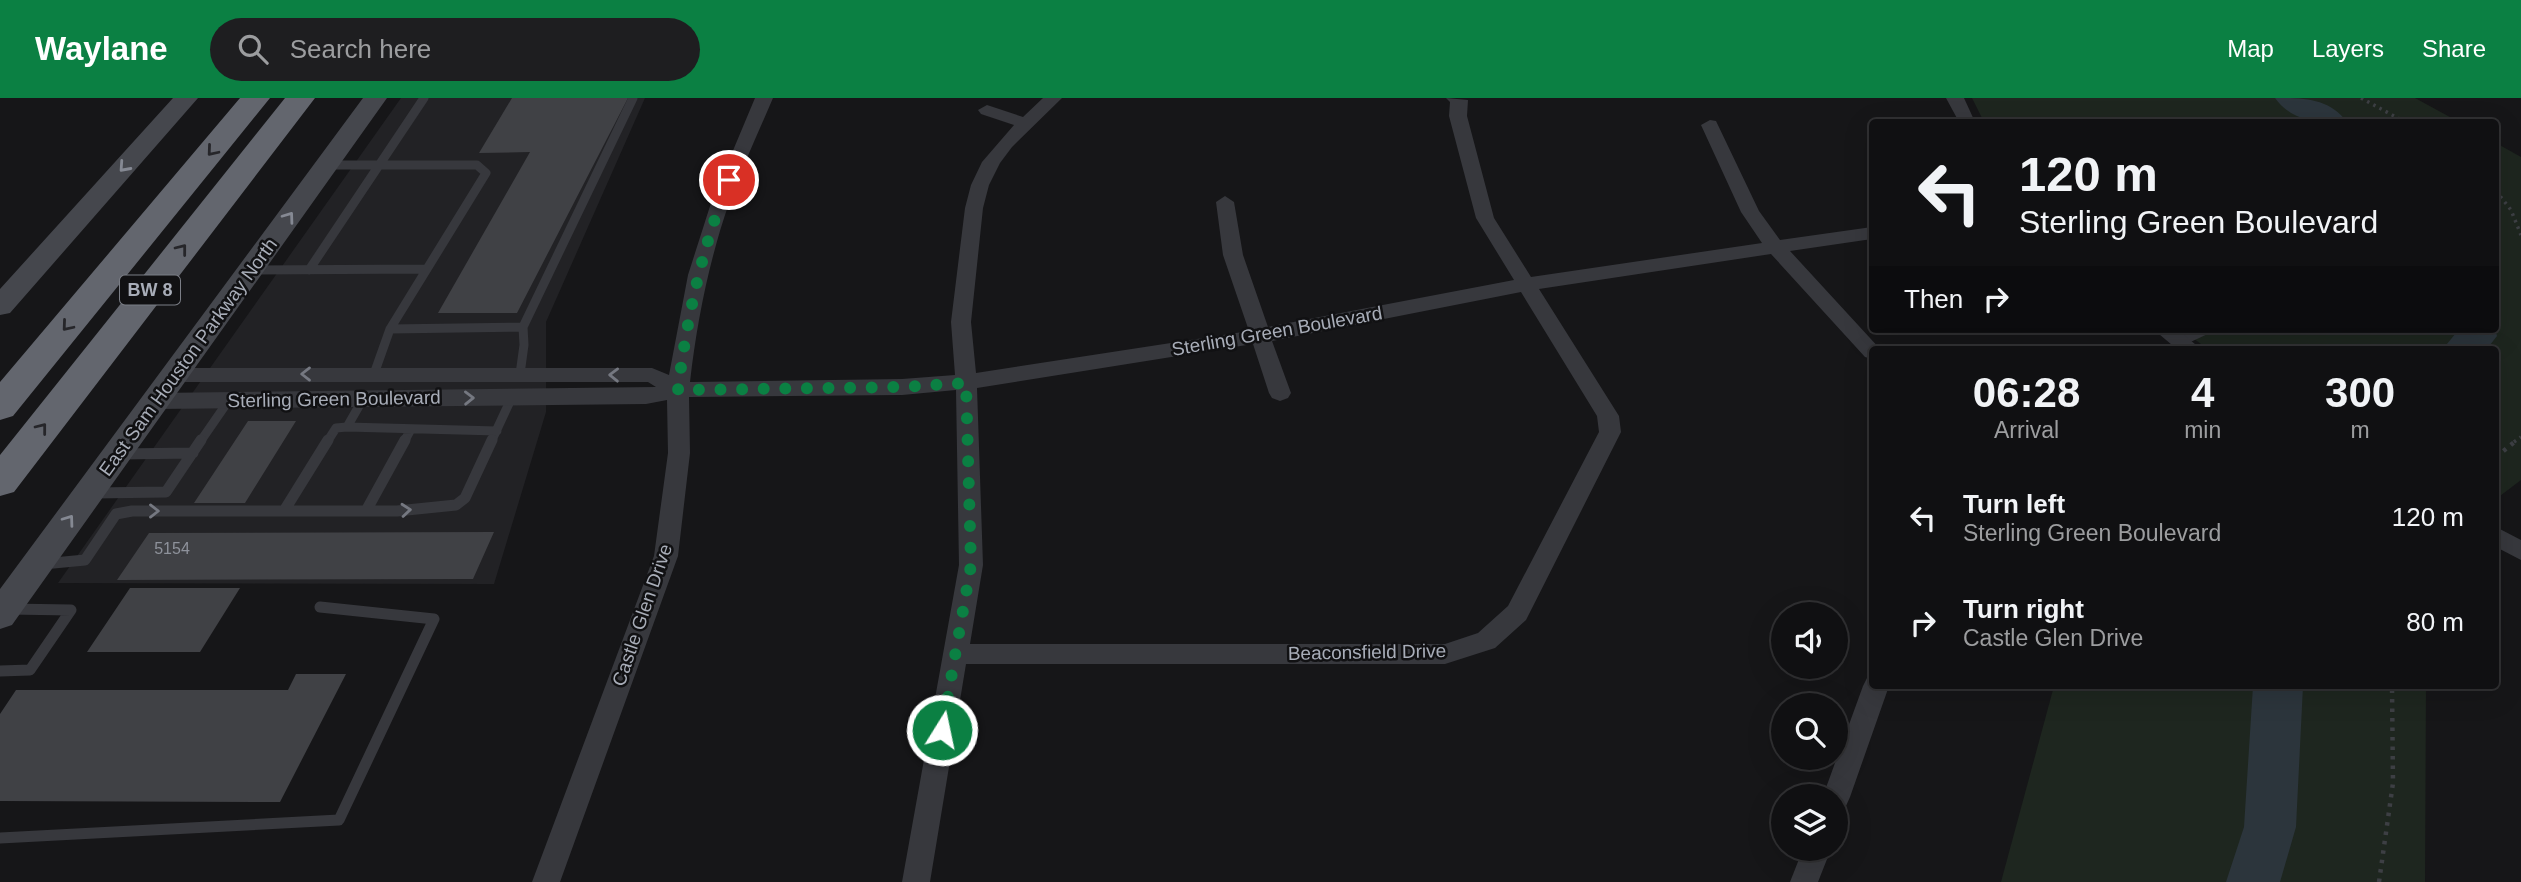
<!DOCTYPE html>
<style>
:root{--surface:#101012;--page:#1e1e20;--text:#f1f3f6;--muted:#9c9d9f;--line:#303032;--accent:#0b8043}
body{margin:0;font-family:Arial,sans-serif;background:var(--page);color:var(--text);height:100vh;display:flex;flex-direction:column;font-size:26px;white-space:nowrap}
*{box-sizing:border-box;margin:0}
p{font-size:23px;color:var(--muted)}
.icon{flex:none;width:38px;height:38px;fill:none;stroke:currentColor;stroke-width:2;stroke-linecap:round;stroke-linejoin:round}
.map{position:relative;flex:1;overflow:hidden}
.panel{position:absolute;left:1869px;top:248px;width:630px;height:343px;display:flex;flex-direction:column;background:var(--surface);border-radius:7px;box-shadow:0 7px 28px #0002,0 0 0 2px var(--line)}
.panel>*{flex:none}
.guide{position:absolute;left:1869px;top:21px;width:630px;height:214px;border-radius:7px;box-shadow:0 7px 28px #0002,0 0 0 2px var(--line);background:#101012;color:var(--text);overflow:hidden}
.controls{position:absolute;left:1771px;top:504px;display:grid;gap:14px}
.controls a{display:grid;place-items:center;width:77px;height:77px;border-radius:50%;background:var(--surface);box-shadow:0 7px 28px #0002,0 0 0 2px var(--line);font-size:35px}
.pin{position:absolute;display:grid;place-items:center;width:60px;height:60px;color:#fff;margin:-30px;border:4px solid #fff;border-radius:50%;box-shadow:0 2px 7px #0007}
.me{position:absolute;width:77px;margin:-38px;rotate:10deg;stroke-linejoin:round;filter:drop-shadow(0 0 5px #0008)}
.turn{display:flex;align-items:center;gap:24px;height:147px;padding:0 35px;font-size:32px}
.turn .icon{width:91px;height:91px;stroke-width:2.5}
.turn b{display:block;font-size:49px;line-height:60px}
.then{display:flex;align-items:center;height:66px;padding:0 35px;background:#0003;gap:14px;font-size:26px}
.eta{display:flex;justify-content:space-evenly;align-items:center;height:119px;text-align:center}
.eta b{font-size:42px;font-weight:800;line-height:49px}
ul{padding:0;list-style:none}
li{display:flex;align-items:center;gap:21px;height:105px;padding:0 35px}
li div{flex:1}
li b{display:block;font-size:26px}
li em{font-style:normal}
header{display:flex;align-items:center;gap:42px;box-sizing:border-box;height:98px;padding:0 35px;background:var(--accent);color:#fff}
header strong{font-size:33px}
nav{display:flex;gap:38px;margin-inline-start:auto;font-size:24px}
.search{width:490px;height:63px;background:var(--page);display:flex;align-items:center;gap:18px;box-sizing:border-box;padding:0 24px;border-radius:38px;color:var(--muted);font-size:26px}
.map>svg:first-child{display:block}
.built{fill:#222225}
.green{fill:#1e261f}
.lines{fill:none;stroke-linecap:round;stroke-linejoin:round}
.river{fill:#2c353c;fill-rule:evenodd}
.building{fill:#404145}
.path-far1{stroke:#3d3f44;stroke-width:3.5;stroke-dasharray:2.5 4.5;stroke-linecap:butt}
.path{stroke:#3d3f44;stroke-width:4.5;stroke-dasharray:3.5 6;stroke-linecap:butt}
.service-far1{stroke:#37383d;stroke-width:9}
.service{stroke:#37383d;stroke-width:11}
.minor{fill:#37383d;fill-rule:evenodd}
.secondary{fill:#45474d;fill-rule:evenodd}
.motorway{fill:#63666e;fill-rule:evenodd}
.oneway{stroke:#26262a}
.oneway2{stroke:#858993}
.oneway3{stroke:#757881}
.route{stroke:#0b8043;stroke-width:12;stroke-dasharray:0 21.6}
.labels{text-anchor:middle;dominant-baseline:central;stroke-width:5;stroke-linejoin:round;paint-order:stroke}
.number-label{font-size:16px;fill:#8e929b}
.shield{fill:#111113;stroke:#7b7e86;stroke-width:2}
.shield-label{font-size:18px;font-weight:bold;fill:#a8adb8}
.street-label{font-size:19px;fill:#a8adb8;stroke:#111113}
</style>
<header>
<strong>Waylane</strong>
<div class="search"><svg class="icon" aria-label="search" viewBox="0 0 24 24"><circle cx="10" cy="10" r="6"/><path d="M15 15l6 6"/></svg>Search here</div>
<nav><a>Map</a><a>Layers</a><a>Share</a></nav>
</header>
<div class="map">
<svg width="2521" height="784" viewBox="0 0 2521 784">
<rect width="100%" height="100%" fill="#161618"/>
<path class="built" d="M401,0H645L546,224V314L494,486L58,485Z"/>
<path class="green" d="M1972,0H2415L2459,24H1984Z
M2496,45L2521,59V382L2496,401V252H2209L2181,231H2496Z
M2054,588H2426L2425,784H2001Z"/>
<g class="lines">
<path class="river" d="M2275,0C2304,0 2329,0 2347,24C2320,26 2292,24 2275,0Z
M2455,231H2495L2497,238L2486,252H2442L2456,235Z
M2253,588H2303L2296,729L2280,784H2226L2244,729Z"/>
</g>
<path class="building" d="M512,0H628L517,215H438L530,54L479,55Z
M248,323H296L245,405H194Z
M494,434L473,481L117,482L149,435Z
M130,490H240L200,554H87Z
M296,576H346L280,704L0,703V616L16,592H288Z"/>
<g class="lines">
<path class="path-far1" d="M2361,0L2405,24
M2496,93L2511,112L2521,137
M2514,344L2521,339"/>
<path class="path" d="M2496,359L2517,342
M2379,784L2393,685L2392,588"/>
<path class="service-far1" d="M327,67H477L486,75L390,231L374,276
M253,172L427,171
M309,172L424,0
M390,231L523,229
M2180,244L2208,231
M520,276L524,247L523,229L633,0
M347,329L497,333
M200,344L229,302
M327,344L336,330L347,329L363,301
M404,344L411,331
M491,344L512,299"/>
<path class="service" d="M121,356L193,355
M94,395L166,394L201,342
M284,413L328,342
M366,413L405,342
M43,466L85,462L116,416L132,413H397L456,407L465,400L492,342
M0,573L30,572L71,512L9,511
M0,740L339,722L434,521L320,509"/>
<path class="minor" d="M755,0H773C758,35 742,70 729,105C709,163 697,223 690,284L902,281L955,277L951,224L965,110L971,87L982,64L1014,27L981,16L978,12L987,7L1023,19L1043,0H1062L1012,49L1000,65L989,87L983,110L971,224L976,275L1249,233L1223,157L1216,104L1225,98L1234,104L1243,157L1268,229L1514,182L1476,120L1449,18L1450,4L1446,0L1468,2L1467,18L1494,120L1531,179L1762,145L1741,114L1701,27L1710,22L1716,23L1759,113L1780,142L1872,129V141L1790,153L1881,252H1872V261L1865,259L1771,156L1539,191L1619,318L1621,334L1526,522L1495,550L1445,566H966L930,784H902L959,467L956,292L902,297L689,299L690,355L678,458L560,784H532L654,458L668,355L667,302L646,306L156,311L148,308L145,303L148,298L156,295L656,289L648,284H175L168,282L164,277L168,272L175,270H652L669,277L688,177L711,105ZM1521,194L1597,318L1599,334L1508,508L1478,535L1445,546H970L983,467L977,290L1253,246L1269,295L1272,300L1280,303L1288,300L1291,295L1272,243Z
M1946,0H1964L1975,24H1959Z
M2153,231H2177L2202,252H2178Z
M2496,429L2521,442V462L2496,449Z
M1872,578V588H1889L1850,699L1846,708L1836,711V698H1823L1863,588L1867,580Z
M1803,751H1831L1818,784H1790Z"/>
<path class="secondary" d="M173,0H198L10,215L0,217V191Z
M363,0H387L12,527L0,531V491Z"/>
<path class="motorway" d="M240,0H270L13,318L0,322V284Z
M285,0H315L14,394L0,398V357Z"/>
</g>
<defs><path id="oneway-chevron" d="M-2-3.5L2.5 0L-2 3.5" fill="none" stroke-width="1.6" stroke-linecap="round" stroke-linejoin="round" transform="scale(1.75)"/></defs>
<g class="oneway">
<use href="#oneway-chevron" transform="translate(212 53) rotate(130)"/>
<use href="#oneway-chevron" transform="translate(182 151) rotate(-52)"/>
<use href="#oneway-chevron" transform="translate(67 228) rotate(130)"/>
<use href="#oneway-chevron" transform="translate(42 330) rotate(-52)"/>
</g>
<g class="oneway2">
<use href="#oneway-chevron" transform="translate(124 69) rotate(132)"/>
<use href="#oneway-chevron" transform="translate(289 119) rotate(-54)"/>
<use href="#oneway-chevron" transform="translate(69 422) rotate(-54)"/>
</g>
<g class="oneway3">
<use href="#oneway-chevron" transform="translate(306 276) rotate(180)"/>
<use href="#oneway-chevron" transform="translate(614 277) rotate(-179)"/>
<use href="#oneway-chevron" transform="translate(469 300) rotate(-1)"/>
<use href="#oneway-chevron" transform="translate(406 412) rotate(-5)"/>
<use href="#oneway-chevron" transform="translate(154 413)"/>
</g>
<g class="lines">
<path class="route" d="M729,82C702,150 687,219 678,292L902,289L966,285L971,467L942,632"/>
</g>
<g class="labels">
<g class="number-label">
<text x="172" y="450">5154</text>
</g>
<rect class="shield" x="120" y="177.5" width="60" height="29" rx="5"/>
<g class="shield-label">
<text x="150" y="192">BW 8</text>
</g>
<g class="street-label">
<text transform="translate(1277 233) rotate(-10)">Sterling Green Boulevard</text>
<text transform="translate(188 259) rotate(-54)">East Sam Houston Parkway North</text>
<text transform="translate(334 301) rotate(-1)">Sterling Green Boulevard</text>
<text transform="translate(642 517) rotate(-71)">Castle Glen Drive</text>
<text transform="translate(1367 554) rotate(-1)">Beaconsfield Drive</text>
</g>
</g>
</svg>
<div class="controls">
<a><svg class="icon" aria-label="sound" viewBox="0 0 24 24"><path d="M4 9h4l5-4v14l-5-4H4zM17 9q2 3 0 6"/></svg></a>
<a><svg class="icon" aria-label="search" viewBox="0 0 24 24"><circle cx="10" cy="10" r="6"/><path d="M15 15l6 6"/></svg></a>
<a><svg class="icon" aria-label="layers" viewBox="0 0 24 24"><path d="M12 4l9 5-9 5-9-5zM3 14l9 5 9-5"/></svg></a>
</div>
<div class="pin" style="left:729px;top:82px;background:#d93025"><svg class="icon" aria-label="arrive" viewBox="0 0 24 24"><path d="M6 21V4h12l-3 4 3 4H6"/></svg></div>
<svg class="me" style="left:942px;top:632px" viewBox="-20 -20 40 40"><circle r="17" fill="#0b8043" stroke="#fff" stroke-width="3"/><path d="M0-11L8 9 0 5-8 9z" fill="#fff"/></svg>
<div class="guide">
<div class="turn"><svg class="icon" aria-label="left" viewBox="0 0 24 24"><path d="M17 20v-9H6M10 6l-5 5 5 5"/></svg><div><b>120 m</b>Sterling Green Boulevard</div></div>
<div class="then">Then<svg class="icon" aria-label="right" viewBox="0 0 24 24"><path d="M7 20v-9h11M14 6l5 5-5 5"/></svg></div>
</div>
<section class="panel">
<div class="eta">
<div><b>06:28</b><p>Arrival</p></div>
<div><b>4</b><p>min</p></div>
<div><b>300</b><p>m</p></div>
</div>
<ul>
<li><svg class="icon" aria-label="left" viewBox="0 0 24 24"><path d="M17 20v-9H6M10 6l-5 5 5 5"/></svg><div><b>Turn left</b><p>Sterling Green Boulevard</p></div><em>120 m</em></li>
<li><svg class="icon" aria-label="right" viewBox="0 0 24 24"><path d="M7 20v-9h11M14 6l5 5-5 5"/></svg><div><b>Turn right</b><p>Castle Glen Drive</p></div><em>80 m</em></li>
</ul>
</section>
</div>
